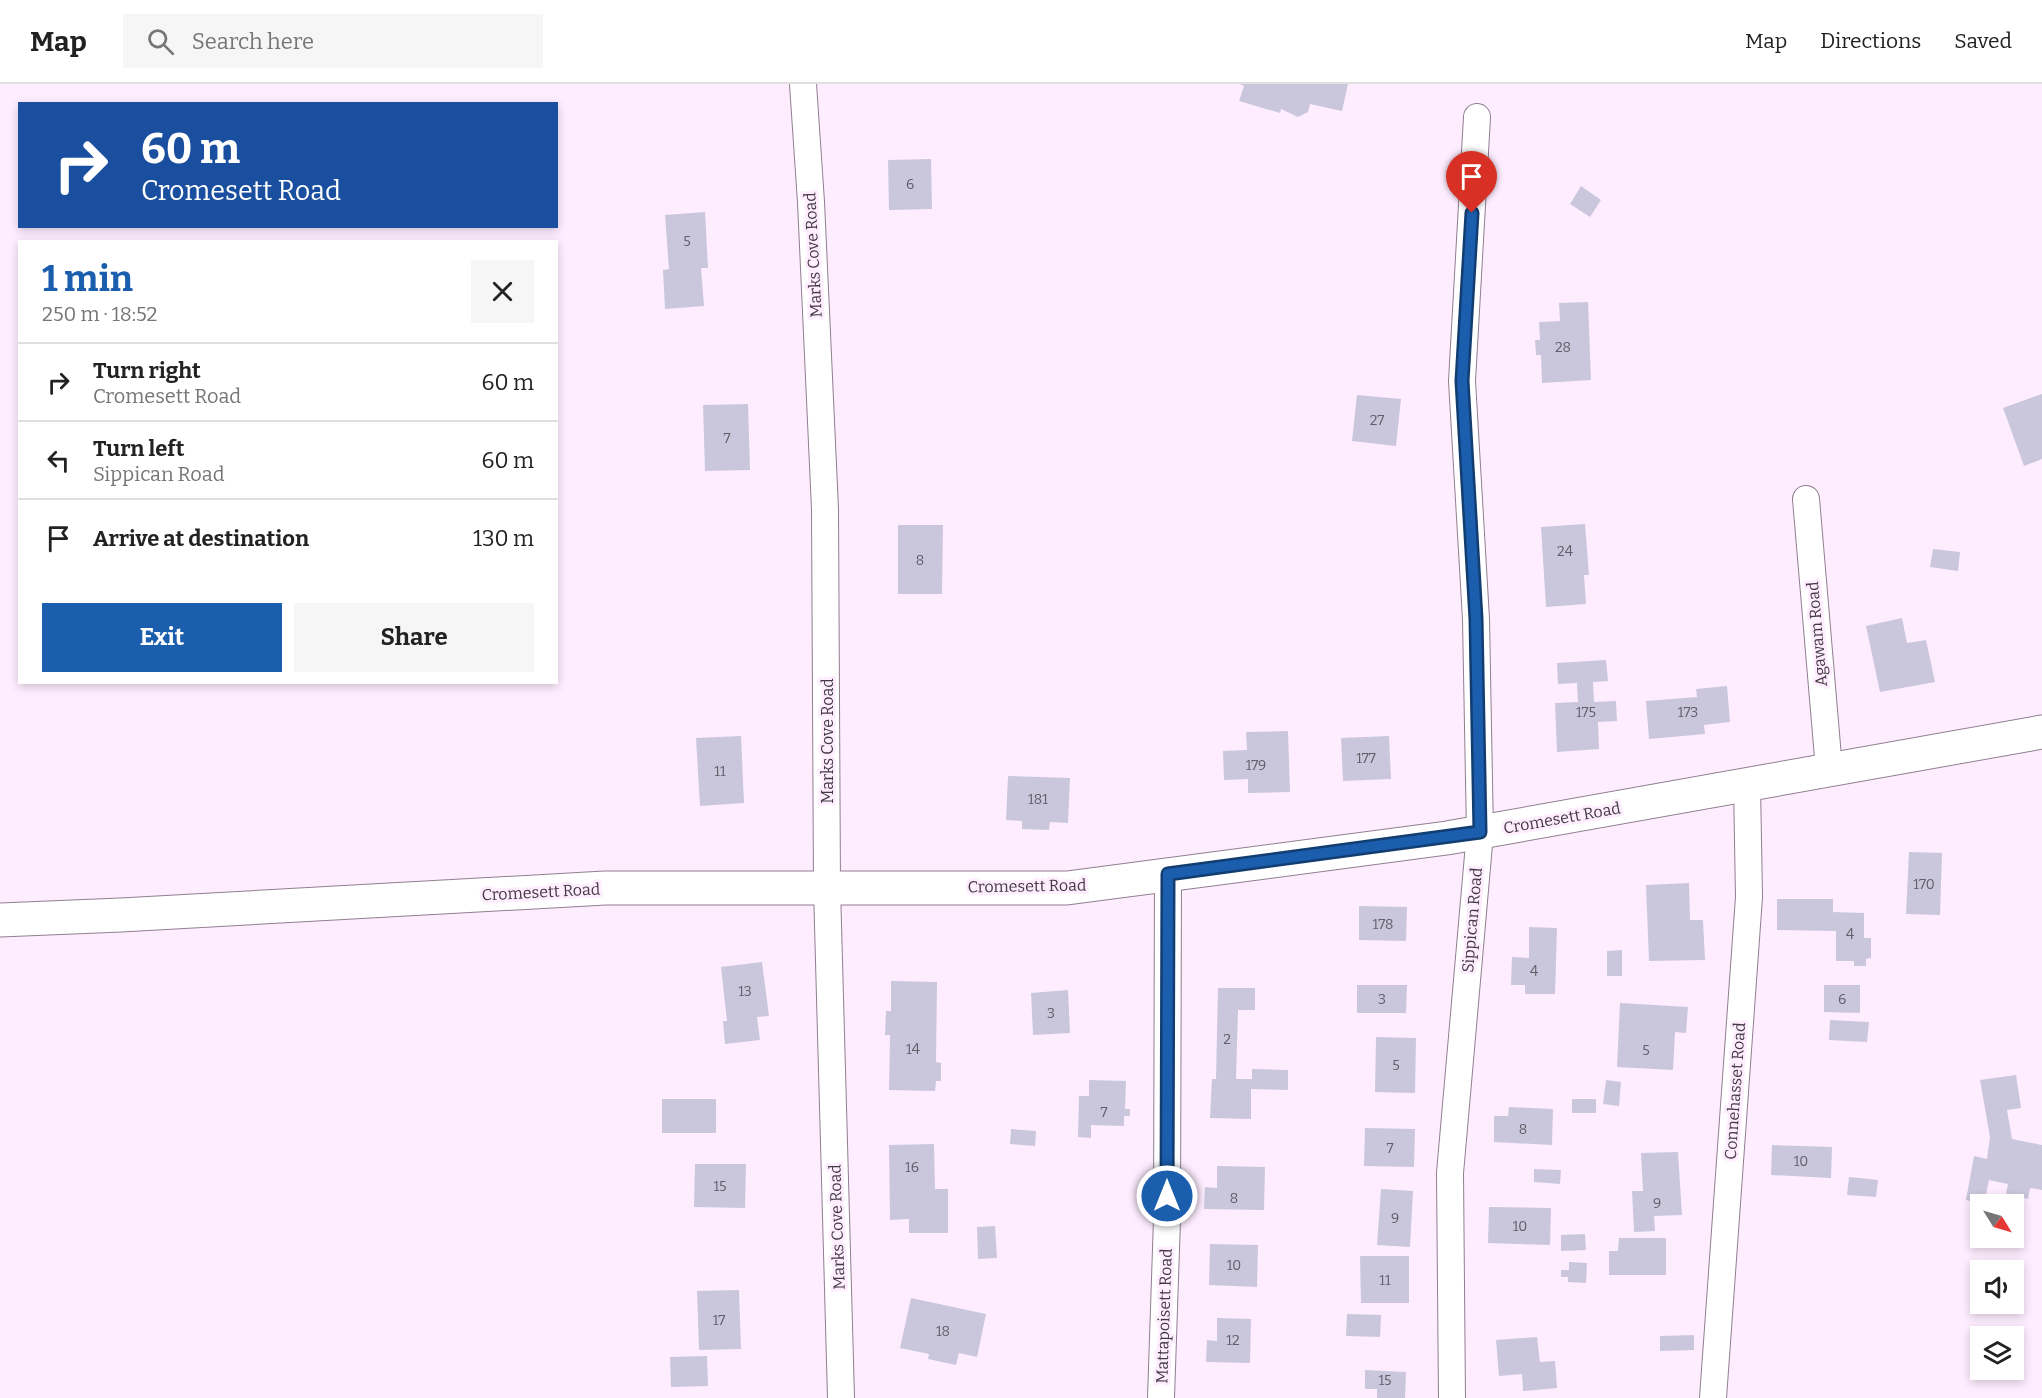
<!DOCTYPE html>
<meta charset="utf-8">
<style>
:root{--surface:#fff;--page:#f6f6f6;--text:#222;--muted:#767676;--line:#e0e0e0;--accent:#1c5eae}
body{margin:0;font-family:Bitter,serif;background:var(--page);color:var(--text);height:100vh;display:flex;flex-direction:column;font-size:22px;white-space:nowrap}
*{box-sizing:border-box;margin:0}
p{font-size:20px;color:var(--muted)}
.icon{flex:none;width:33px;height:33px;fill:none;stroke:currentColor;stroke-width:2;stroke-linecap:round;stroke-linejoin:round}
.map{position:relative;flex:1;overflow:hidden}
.sheet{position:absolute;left:18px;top:156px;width:540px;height:444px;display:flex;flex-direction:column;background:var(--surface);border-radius:0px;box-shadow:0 3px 9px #0003}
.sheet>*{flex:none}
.banner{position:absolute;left:18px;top:18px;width:540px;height:126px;border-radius:0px;box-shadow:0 3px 9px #0003;background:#1a4fa0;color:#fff;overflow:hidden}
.needle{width:39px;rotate:127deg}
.controls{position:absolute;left:1970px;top:1110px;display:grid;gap:12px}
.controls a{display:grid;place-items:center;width:54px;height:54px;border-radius:0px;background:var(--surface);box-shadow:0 3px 9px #0003;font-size:30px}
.pin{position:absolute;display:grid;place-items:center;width:51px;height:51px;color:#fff;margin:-62px -26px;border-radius:50% 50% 50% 0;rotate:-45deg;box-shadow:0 0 6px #0007}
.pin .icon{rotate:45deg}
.me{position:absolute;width:66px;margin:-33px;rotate:0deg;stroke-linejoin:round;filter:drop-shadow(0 0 4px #0008)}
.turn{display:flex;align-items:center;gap:21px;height:126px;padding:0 24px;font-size:27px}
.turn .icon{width:78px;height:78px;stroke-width:2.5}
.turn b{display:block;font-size:42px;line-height:51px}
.round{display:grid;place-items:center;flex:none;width:63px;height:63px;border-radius:0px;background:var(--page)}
.headline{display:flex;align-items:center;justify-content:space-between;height:102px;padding:0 24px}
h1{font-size:36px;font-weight:700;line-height:45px;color:var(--accent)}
.primary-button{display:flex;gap:12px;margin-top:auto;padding:12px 24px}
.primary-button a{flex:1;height:69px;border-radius:0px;background:var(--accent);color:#fff;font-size:24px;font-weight:700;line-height:69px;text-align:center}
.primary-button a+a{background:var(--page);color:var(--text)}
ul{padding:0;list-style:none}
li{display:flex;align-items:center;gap:18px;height:78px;padding:0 24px;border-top:2px solid var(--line)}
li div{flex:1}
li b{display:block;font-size:22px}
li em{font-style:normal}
header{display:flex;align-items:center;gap:36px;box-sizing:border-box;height:84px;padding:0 30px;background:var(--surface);border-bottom:2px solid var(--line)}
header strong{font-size:28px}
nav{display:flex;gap:33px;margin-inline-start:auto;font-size:21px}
.search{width:420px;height:54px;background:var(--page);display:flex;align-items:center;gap:15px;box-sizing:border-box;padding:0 21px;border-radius:0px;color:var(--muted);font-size:22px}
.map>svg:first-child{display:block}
.building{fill:#cac7dc}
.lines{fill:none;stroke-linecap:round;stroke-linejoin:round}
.minor-casing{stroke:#8f7f8f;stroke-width:28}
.tertiary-casing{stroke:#8f7f8f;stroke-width:35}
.minor{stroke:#fff;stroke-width:26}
.tertiary{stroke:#fff;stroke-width:33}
.route-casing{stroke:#123d71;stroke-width:15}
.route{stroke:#1c5eae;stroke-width:10}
.labels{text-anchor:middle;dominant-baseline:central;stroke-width:6;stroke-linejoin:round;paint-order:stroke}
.number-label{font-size:14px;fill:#635d68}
.street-label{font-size:16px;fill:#413a41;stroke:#feedff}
</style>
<header>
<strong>Map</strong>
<div class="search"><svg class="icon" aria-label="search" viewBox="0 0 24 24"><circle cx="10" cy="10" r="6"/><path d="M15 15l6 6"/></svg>Search here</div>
<nav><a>Map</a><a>Directions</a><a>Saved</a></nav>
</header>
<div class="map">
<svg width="2042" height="1314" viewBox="0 0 2042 1314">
<rect width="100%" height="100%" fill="#feedff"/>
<path class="building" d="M1240,0H1348L1342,27L1310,20L1308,28L1298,33L1281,25L1280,29L1239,17L1244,2Z
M931,75L932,125L889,126L888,76Z
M1581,102L1601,116L1590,133L1570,120Z
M705,128L708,184H701L704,222L665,225L663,186L669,185L665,131Z
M1588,218L1591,296L1542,299L1541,271H1536L1535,256H1540L1539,238L1560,237L1559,219Z
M2042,310V375L2024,382L2003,324Z
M1357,311L1401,315L1396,362L1352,357Z
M748,320L750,386L705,387L703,321Z
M1585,440L1589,491H1584L1586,520L1546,523L1541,443Z
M898,441H943L942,510H898Z
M1933,465L1960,468L1958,487L1930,483Z
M1902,534L1907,559L1926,556L1935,598L1880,608L1866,542Z
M1606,576L1608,597L1593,598L1594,618L1616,617L1617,637L1598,638L1599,665L1557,668L1555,619L1578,618L1577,599L1558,600L1557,579Z
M1727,602L1730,638L1704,641L1705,650L1649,655L1646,617L1697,613L1696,605Z
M1288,647L1290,708L1248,709V695L1224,696L1223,667L1247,666L1246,648Z
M741,652L744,719L700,722L696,654Z
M1389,652L1391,695L1343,697L1341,654Z
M1008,692L1070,694L1068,739L1050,738L1049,746L1022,745V737L1006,736Z
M1909,768L1942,769L1940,831L1906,830Z
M1689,799L1690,836H1703L1705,876L1649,877L1646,801Z
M1777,815H1833V828L1864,829V854H1871V874L1866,875V882H1854V877H1836V847L1777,846Z
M1359,822L1407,823L1406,857L1359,856Z
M1529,843L1557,844L1555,910H1525V901H1511L1512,873L1529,874Z
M1622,866V892H1607V867Z
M762,878L769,932L757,933L760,956L725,960L723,937H727L721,883Z
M891,897L937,898L936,978L941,979V997H936L935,1007L889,1006L890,951H885L886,927H891Z
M1357,901H1407L1406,929H1357Z
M1824,901H1860V929L1824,928Z
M1218,904H1255V926H1238L1236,995H1252V985L1288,986V1006L1251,1005V1035L1210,1034L1212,995H1216Z
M1068,906L1070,949L1033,951L1031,909Z
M1620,919L1688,923L1686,949L1675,948L1673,986L1617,983Z
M1830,936L1869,938L1867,958L1829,956Z
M1376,953L1416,954L1415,1009L1375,1008Z
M2016,991L2021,1024L2007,1026L2012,1055L2042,1061V1106L2030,1104L2028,1115L2006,1110L2008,1100L1989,1096L1984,1120L1966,1116L1974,1072L1987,1075L1990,1053L1980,996Z
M1089,996L1126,997L1125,1025H1130V1032H1124V1042L1091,1041V1054L1078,1053L1079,1012H1089Z
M1606,996L1621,998L1619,1022L1603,1020Z
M662,1015H716V1049H662Z
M1572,1015H1596V1029H1572Z
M1509,1023L1553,1025L1552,1061L1494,1058V1032H1508Z
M1365,1044L1415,1045L1414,1083L1364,1082Z
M1011,1045L1036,1047L1035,1062L1010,1060Z
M934,1060L935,1105H948V1149H909V1135L890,1136L889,1061Z
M1772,1061L1832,1063L1831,1094L1771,1091Z
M1678,1068L1682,1131L1654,1132L1655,1147L1634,1148L1632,1107H1643L1641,1069Z
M695,1080H746L745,1124L694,1123Z
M1217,1082L1265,1083L1264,1126L1204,1125L1205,1103L1217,1104Z
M1534,1085L1561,1086L1560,1100L1534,1098Z
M1849,1093L1878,1096L1876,1113L1847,1111Z
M1381,1105L1413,1107L1410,1163L1377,1161Z
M1489,1123L1551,1124L1550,1161L1488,1159Z
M995,1142L997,1174L978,1175L977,1143Z
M1585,1150L1586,1166L1561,1167V1151Z
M1619,1154H1666V1191H1609V1167H1618Z
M1210,1160L1258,1161L1257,1203L1209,1201Z
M1360,1172H1409V1219H1361Z
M1569,1178L1587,1179L1586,1199L1568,1198V1193H1561V1186H1569Z
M739,1206L741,1265L699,1266L697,1207Z
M911,1214L986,1230L977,1273L959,1269L956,1281L928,1275L929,1270L900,1264Z
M1347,1230L1381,1231L1380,1253L1346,1252Z
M1217,1234L1251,1235L1250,1279L1206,1278L1207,1256L1217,1257Z
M1694,1251V1266L1660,1267V1252Z
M1537,1253L1540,1278L1555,1277L1557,1304L1523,1307L1522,1290L1499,1292L1496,1256Z
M707,1272L708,1302L671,1303L670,1273Z
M1365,1286L1406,1288L1405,1314H1377V1305H1365Z"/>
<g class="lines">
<g class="minor-casing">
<path id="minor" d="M803,0L811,118L825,425L827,804L841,1314
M1806,415L1829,685
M1161,1314L1167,1135L1168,791
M1452,1314L1450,1089L1480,749L1476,535L1462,297L1477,33
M1713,1314L1749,813L1747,700"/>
</g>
<g class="tertiary-casing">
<path id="tertiary" d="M0,836L121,831L605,804H1067L1447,754L2042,648"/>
</g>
<use href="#minor" class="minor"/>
<use href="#tertiary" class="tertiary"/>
</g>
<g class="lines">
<g class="route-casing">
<path id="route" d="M1167,1112L1168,790L1480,748L1476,535L1462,297L1472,129"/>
</g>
<use href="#route" class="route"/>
</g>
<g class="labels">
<g class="number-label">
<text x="910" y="100">6</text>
<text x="687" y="157">5</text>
<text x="1563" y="263">28</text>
<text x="1377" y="336">27</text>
<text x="727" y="354">7</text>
<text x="1565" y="467">24</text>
<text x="920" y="476">8</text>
<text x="1586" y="628">175</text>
<text x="1688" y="628">173</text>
<text x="1366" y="674">177</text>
<text x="1256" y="681">179</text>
<text x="720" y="687">11</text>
<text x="1038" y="715">181</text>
<text x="1924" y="800">170</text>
<text x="1383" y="840">178</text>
<text x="1850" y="850">4</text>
<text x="1534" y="887">4</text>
<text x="745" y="907">13</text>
<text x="1382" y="915">3</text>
<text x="1842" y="915">6</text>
<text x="1051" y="929">3</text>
<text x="1227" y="955">2</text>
<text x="913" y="965">14</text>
<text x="1646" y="966">5</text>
<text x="1396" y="981">5</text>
<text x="1104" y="1028">7</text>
<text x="1523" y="1045">8</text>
<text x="1390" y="1064">7</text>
<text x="1801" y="1077">10</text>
<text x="912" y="1083">16</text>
<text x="720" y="1102">15</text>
<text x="1234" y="1114">8</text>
<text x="1657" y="1119">9</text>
<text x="1395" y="1134">9</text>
<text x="1520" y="1142">10</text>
<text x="1234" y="1181">10</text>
<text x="1385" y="1196">11</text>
<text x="719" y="1236">17</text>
<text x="943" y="1247">18</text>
<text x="1233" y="1256">12</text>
<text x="1385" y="1296">15</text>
</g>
<g class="street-label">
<text transform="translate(813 171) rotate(-93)">Marks Cove Road</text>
<text transform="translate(1817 550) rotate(-95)">Agawam Road</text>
<text transform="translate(827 657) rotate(-90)">Marks Cove Road</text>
<text transform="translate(1562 734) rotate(-10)">Cromesett Road</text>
<text transform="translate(1027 802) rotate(-1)">Cromesett Road</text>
<text transform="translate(541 808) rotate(-3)">Cromesett Road</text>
<text transform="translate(1472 836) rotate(-85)">Sippican Road</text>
<text transform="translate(1735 1007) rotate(-86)">Connehasset Road</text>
<text transform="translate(837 1143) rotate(-92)">Marks Cove Road</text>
<text transform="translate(1164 1232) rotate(-88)">Mattapoisett Road</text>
</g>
</g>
</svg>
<div class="controls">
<a><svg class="needle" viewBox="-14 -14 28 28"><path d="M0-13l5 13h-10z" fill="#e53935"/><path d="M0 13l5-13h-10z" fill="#767676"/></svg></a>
<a><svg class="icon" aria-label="sound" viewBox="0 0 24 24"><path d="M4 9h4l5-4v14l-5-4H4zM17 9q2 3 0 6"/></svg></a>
<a><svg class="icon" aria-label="layers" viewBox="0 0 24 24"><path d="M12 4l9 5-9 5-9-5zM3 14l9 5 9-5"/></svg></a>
</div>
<div class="pin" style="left:1472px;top:129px;background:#d93025"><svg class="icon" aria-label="arrive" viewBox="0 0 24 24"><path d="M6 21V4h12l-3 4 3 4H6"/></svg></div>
<svg class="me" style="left:1167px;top:1112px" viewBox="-20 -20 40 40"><circle r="17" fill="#1c5eae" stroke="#fff" stroke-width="3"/><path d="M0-11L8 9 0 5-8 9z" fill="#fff"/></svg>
<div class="banner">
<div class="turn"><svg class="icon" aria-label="right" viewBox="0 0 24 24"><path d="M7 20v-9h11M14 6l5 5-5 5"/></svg><div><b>60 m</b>Cromesett Road</div></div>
</div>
<section class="sheet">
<div class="headline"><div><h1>1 min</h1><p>250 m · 18:52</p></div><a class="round"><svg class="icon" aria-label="close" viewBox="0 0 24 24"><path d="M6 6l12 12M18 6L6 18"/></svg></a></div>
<ul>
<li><svg class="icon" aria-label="right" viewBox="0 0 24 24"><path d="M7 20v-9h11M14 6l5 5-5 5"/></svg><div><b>Turn right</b><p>Cromesett Road</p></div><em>60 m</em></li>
<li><svg class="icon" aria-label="left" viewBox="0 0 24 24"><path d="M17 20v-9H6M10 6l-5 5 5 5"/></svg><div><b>Turn left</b><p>Sippican Road</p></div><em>60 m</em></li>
<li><svg class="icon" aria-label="arrive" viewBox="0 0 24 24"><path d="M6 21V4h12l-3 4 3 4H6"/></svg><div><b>Arrive at destination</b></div><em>130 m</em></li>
</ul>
<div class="primary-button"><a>Exit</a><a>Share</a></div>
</section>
</div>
